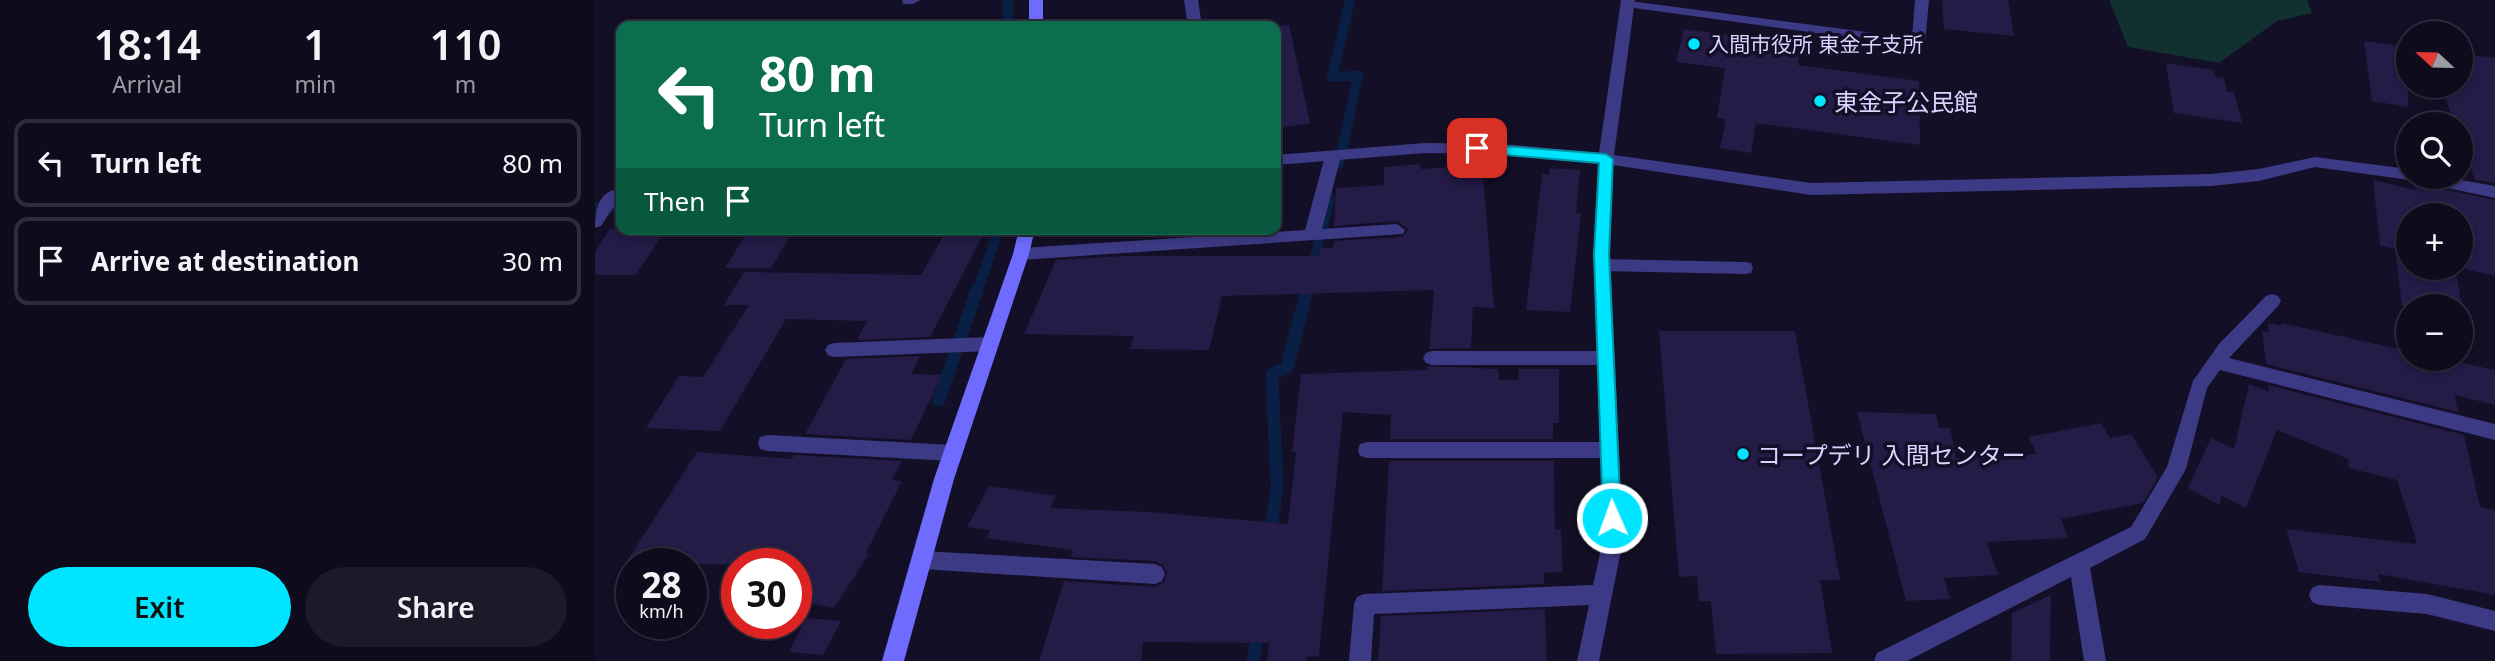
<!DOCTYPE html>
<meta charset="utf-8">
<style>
:root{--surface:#0e0b1c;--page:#1c1929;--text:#f1f3f6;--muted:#9b9ba3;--line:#2e2b3b;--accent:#00e5ff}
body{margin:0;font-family:"Noto Sans","Noto Sans JP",sans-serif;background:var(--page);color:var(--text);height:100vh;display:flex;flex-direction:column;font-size:26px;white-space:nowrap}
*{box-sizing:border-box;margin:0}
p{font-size:23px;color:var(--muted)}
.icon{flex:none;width:38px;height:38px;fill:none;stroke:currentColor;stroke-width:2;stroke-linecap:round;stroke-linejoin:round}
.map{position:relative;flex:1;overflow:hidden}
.details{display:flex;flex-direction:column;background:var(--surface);width:595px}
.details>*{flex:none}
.guide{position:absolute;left:21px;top:21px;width:665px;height:214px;border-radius:14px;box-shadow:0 4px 10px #0003,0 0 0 2px var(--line);background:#0b6e4f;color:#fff;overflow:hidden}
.needle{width:46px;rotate:292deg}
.buttons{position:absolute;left:1801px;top:21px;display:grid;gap:14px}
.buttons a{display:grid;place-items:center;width:77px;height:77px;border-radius:50%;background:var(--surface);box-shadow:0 4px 10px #0003,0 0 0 2px var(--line);font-size:35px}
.speed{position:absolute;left:21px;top:548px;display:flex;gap:14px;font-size:35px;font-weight:700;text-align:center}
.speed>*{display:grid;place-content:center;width:91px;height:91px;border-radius:50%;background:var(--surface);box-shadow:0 4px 10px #0003,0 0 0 2px var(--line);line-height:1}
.speed small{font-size:18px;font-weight:400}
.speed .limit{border:10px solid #d22;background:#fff;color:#111}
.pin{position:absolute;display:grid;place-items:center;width:60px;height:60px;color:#fff;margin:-30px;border-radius:14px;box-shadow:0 4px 10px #0006}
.me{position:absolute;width:77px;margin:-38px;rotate:358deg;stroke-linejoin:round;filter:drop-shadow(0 0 5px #0008)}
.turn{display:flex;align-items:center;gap:24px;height:147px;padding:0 28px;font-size:32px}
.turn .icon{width:91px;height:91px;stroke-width:2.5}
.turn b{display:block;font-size:49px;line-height:60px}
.then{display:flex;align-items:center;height:66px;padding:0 28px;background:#0003;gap:14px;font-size:26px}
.eta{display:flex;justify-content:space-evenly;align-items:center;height:119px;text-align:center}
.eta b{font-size:42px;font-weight:600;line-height:49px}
.action{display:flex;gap:14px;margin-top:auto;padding:14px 28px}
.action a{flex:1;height:80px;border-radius:42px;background:var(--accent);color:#111;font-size:28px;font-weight:600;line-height:80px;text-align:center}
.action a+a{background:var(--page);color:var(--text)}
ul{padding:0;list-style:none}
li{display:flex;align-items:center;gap:21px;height:88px;margin:0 14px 10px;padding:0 14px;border:4px solid var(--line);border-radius:14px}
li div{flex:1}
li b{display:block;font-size:26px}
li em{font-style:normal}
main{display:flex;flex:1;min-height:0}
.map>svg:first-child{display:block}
.green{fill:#12302f}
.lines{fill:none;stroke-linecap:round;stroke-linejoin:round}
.stream-far1{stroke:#0a1f44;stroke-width:10}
.stream{stroke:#0a1f44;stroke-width:13}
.building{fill:#241b47}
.lane{fill:#3d3a85;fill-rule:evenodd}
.street{fill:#3d3a85;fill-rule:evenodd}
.secondary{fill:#6f6bff;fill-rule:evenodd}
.route{fill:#00e5ff;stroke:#0095a6;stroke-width:2}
.poi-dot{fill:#00e5ff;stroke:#130f26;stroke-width:2.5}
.labels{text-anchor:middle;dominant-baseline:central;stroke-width:7;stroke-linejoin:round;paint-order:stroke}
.far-poi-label{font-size:21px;fill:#d9d4ff;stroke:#130f26;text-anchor:start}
.poi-label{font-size:24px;fill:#d9d4ff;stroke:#130f26;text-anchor:start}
</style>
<main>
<section class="details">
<div class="eta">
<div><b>18:14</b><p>Arrival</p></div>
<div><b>1</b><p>min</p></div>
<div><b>110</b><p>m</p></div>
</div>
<ul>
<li><svg class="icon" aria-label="left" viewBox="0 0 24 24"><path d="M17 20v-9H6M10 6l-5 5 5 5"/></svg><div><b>Turn left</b></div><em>80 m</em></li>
<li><svg class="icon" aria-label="arrive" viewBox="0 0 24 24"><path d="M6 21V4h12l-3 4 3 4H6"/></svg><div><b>Arrive at destination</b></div><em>30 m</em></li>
</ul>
<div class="action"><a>Exit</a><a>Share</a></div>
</section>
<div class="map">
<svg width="1900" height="661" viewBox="0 0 1900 661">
<rect width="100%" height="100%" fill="#130f26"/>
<path class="green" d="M1514,0H1712L1717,13L1682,21L1624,63L1533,47Z"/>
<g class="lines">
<path class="stream-far1" d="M413,0V26
M744,164L763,76L737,77L755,0
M0,207L26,208
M382,292L404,229
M711,292L735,198"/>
<path class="stream" d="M344,400L382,290
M675,539L682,486L677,375L692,367L712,290
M658,661L663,627"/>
</g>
<path class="building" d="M1347,0H1413L1419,36L1349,29Z
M694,25L715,123L681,129V26Z
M1089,29L1205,45L1203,65L1324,81L1325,145L1161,123L1156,153L1125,148L1131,119L1122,118L1130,68L1081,62Z
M1769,41L1813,47V107L1777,101Z
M1866,54L1900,58V183L1880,180L1866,139V124H1860L1846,86H1866Z
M1571,63L1619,70L1621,77L1629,78L1632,92H1639L1647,123L1579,113Z
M825,164L826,169L887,165L899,308L878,307L876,348L834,349L839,290L627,296L614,350L535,349L539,336L429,334L461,260L529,256H724L725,248H738L739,241L808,237L813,229L802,221L739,226L741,188L789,185V167Z
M955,168L985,170L981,213H986L975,312L931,310L947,174L954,175Z
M1778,180L1820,190L1819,183L1900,200V276L1865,268L1866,215H1813V268H1860L1867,306H1807L1800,249L1785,245Z
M15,229H71L41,275H0V251Z
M153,231H198L176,268H130Z
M351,231L389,233L335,337L262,340L272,321L191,319L125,431L51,428L84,376L108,377L154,305H129L149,272L326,275Z
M1673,323L1687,326L1686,323L1813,351V359H1850L1900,370V405L1860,395L1863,412L1671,364L1667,331L1674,333Z
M1064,331H1200L1245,580H1225L1237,653L1121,654L1116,601H1104L1102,576L1084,577Z
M325,356L316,374L347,375L316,440L210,434L251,359Z
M833,366L903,369L904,380H923L924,369H964V423H958V439H795L796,415L748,412L724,656L712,657L711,661H672L674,643L548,642L546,661H444L469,581L560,587L569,582L572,573L568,565L560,561L476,557L478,550L391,538L395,530L372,527L394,486L461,496L455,508L554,512L693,524L701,452H697L706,374L832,370Z
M1654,384L1674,392L1673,385L1869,435L1885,507L1900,510V595L1783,574L1786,582L1704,572L1691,529L1822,544L1802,480L1754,468L1753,459L1682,430L1651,508L1627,496L1624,505L1593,488L1616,438L1639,449Z
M1262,412L1341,414L1344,428H1355L1361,458L1442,454L1433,437L1506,423L1515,438L1536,434L1563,477L1548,503L1466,519L1473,538L1392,542L1403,575L1349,578L1355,599L1311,601Z
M102,452L197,459L199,455L307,461L297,480L307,481L271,553L274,554L239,608L201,601V564H30Z
M794,461H959L960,530L966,529L968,572L949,573V584L787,591Z
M1456,595L1455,661H1416L1417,613Z
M950,609L952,661H783L786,616Z
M211,618L246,621L228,655L194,652Z"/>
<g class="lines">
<path class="lane" d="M307,0H325L318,4H308Z
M589,0H603L607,26H593Z
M1027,0L1317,38L1320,0H1334L1330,43L1323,47L1032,7L1025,3Z
M738,151L746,156L727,229L802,224L810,230L808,234L426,260L418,254L426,248L710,230L730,156Z
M1007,259L1150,262L1156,263L1158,268L1156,273L1150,274L1007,271L999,265Z
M395,337L401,339L404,344L401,349L395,351L239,357L233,355L230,350L233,345L239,343Z
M837,351H1011L1017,353L1020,358L1017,363L1011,365H837L831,363L828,358L831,353Z
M172,435L358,445L365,447L368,453L365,459L358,461L172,451L165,449L163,443L165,437Z
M772,442H1014L1021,444L1023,450L1021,456L1014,458H772L765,456L763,450L765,444Z
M327,551L560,564L567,567L570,574L567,581L560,584L327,569L320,567L317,560L320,553Z
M1724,585L1832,594L1900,611V631L1832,614L1724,605L1717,602L1714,595L1717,588Z"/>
<path class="street" d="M1026,0H1040L1019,155L1216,183L1616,174L1664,169L1720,157L1813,169V177H1849L1900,186V198L1815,180L1720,167L1664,181L1616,186L1216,195L1018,165L1015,254L1028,540L1004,661H982L994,605L779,614L776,661H754L759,604L762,597L769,594L998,585L1008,540L999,254L1003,164L908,154L830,153L681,165V155L830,143L908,144L1004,153Z
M18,190L26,196L6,226L0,228C0,213 2,196 18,190Z
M1677,294L1683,296L1686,301L1683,306L1634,358L1900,424V440L1625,370L1612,388L1591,469L1550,539L1495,568L1511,661H1489L1476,577L1312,661H1279L1282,653L1536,527L1572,467L1598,381L1624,344L1671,296Z"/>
<path class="secondary" d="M434,0H448V26H434Z
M424,229H440L434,254L359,479L309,661H287L339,479L418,254Z"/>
</g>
<path class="route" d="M882,144L1011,154L1018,159L1014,254L1026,518L1023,523L1017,526L1010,523L1008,518L999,254L1004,163L877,152L875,148Z"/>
<g class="poi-dot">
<circle cx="1099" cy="44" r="7"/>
<circle cx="1225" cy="101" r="7"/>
<circle cx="1148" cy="454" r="7"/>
</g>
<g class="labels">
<g class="far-poi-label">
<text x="1113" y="44">入間市役所 東金子支所</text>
</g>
<g class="poi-label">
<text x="1239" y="101">東金子公民館</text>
<text x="1162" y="454">コープデリ 入間センター</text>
</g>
</g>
</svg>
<div class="buttons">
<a><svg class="needle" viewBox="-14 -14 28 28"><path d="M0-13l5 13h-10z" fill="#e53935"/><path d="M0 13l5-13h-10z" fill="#9b9ba3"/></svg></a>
<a><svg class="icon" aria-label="search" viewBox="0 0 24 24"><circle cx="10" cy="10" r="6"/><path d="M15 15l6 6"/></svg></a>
<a>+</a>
<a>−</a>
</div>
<div class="speed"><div>28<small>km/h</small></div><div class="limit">30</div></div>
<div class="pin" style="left:882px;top:148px;background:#d93025"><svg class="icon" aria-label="arrive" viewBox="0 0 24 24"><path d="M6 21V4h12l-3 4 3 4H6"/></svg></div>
<svg class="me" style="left:1017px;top:518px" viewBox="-20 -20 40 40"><circle r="17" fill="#00e5ff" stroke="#fff" stroke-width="3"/><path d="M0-11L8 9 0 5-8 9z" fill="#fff"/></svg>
<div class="guide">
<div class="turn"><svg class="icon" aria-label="left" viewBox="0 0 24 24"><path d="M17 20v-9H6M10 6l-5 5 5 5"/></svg><div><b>80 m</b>Turn left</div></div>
<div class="then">Then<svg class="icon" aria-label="arrive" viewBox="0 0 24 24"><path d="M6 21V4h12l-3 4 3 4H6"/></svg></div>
</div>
</div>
</main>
